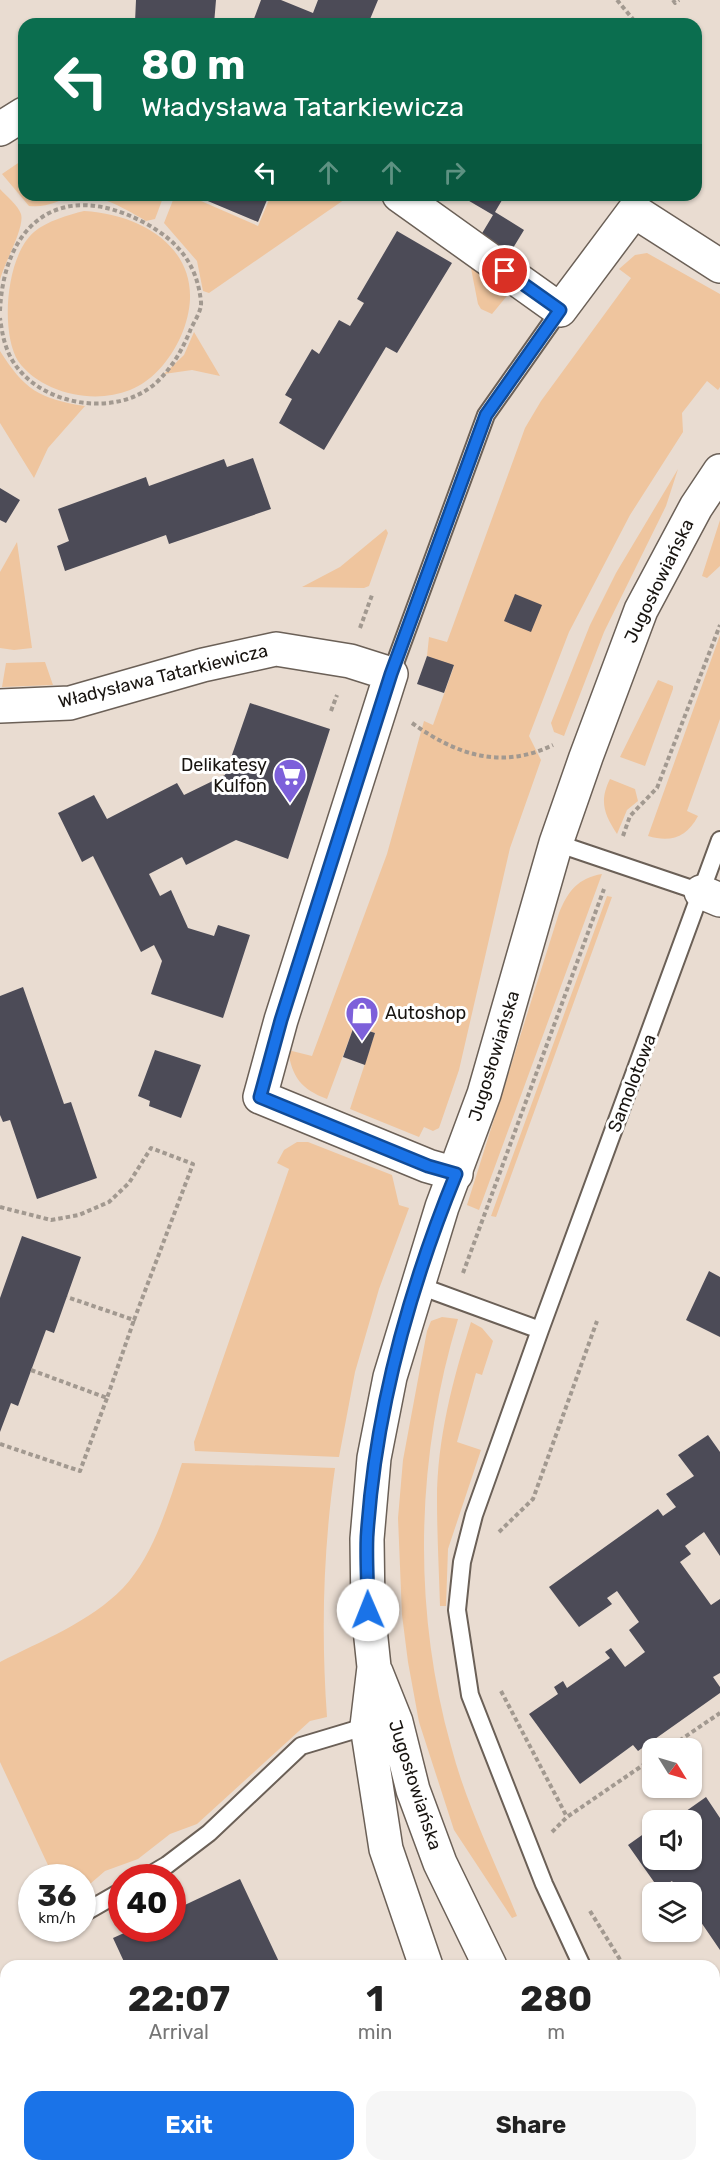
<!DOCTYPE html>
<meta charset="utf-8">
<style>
:root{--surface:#fff;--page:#f6f6f6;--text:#222;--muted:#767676;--accent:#1a73e8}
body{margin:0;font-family:Rubik,sans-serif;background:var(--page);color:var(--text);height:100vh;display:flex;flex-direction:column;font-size:22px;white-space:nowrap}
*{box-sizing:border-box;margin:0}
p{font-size:20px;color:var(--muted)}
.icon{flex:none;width:33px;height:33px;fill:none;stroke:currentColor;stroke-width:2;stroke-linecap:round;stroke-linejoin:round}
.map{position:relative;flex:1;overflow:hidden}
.details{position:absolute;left:0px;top:1960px;width:720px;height:212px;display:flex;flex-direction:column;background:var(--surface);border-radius:18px 18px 0 0;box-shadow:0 2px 4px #0004}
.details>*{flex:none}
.top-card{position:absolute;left:18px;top:18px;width:684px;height:183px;border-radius:18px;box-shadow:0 2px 4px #0004;background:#0b6e4f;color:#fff;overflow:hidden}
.needle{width:39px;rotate:127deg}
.controls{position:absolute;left:642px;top:1738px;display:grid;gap:12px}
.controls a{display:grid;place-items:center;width:60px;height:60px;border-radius:12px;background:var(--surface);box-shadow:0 2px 4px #0004;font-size:30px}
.speed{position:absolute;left:18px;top:1864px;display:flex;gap:12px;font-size:30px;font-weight:700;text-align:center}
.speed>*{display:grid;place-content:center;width:78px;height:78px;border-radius:50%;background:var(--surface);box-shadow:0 2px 4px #0004;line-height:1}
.speed small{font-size:15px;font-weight:400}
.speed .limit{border:9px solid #d22;background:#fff;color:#111}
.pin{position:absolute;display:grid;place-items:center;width:51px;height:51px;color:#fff;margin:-26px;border:3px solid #fff;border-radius:50%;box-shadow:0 2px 6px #0007}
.me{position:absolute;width:66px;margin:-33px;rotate:359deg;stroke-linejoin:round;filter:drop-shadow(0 0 4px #0008)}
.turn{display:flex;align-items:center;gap:21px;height:126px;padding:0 24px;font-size:27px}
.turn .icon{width:78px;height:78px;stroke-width:2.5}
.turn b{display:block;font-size:42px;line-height:51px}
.lanes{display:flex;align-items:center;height:57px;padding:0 24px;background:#0003;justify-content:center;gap:30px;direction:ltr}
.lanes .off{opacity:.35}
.eta{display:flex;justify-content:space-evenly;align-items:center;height:102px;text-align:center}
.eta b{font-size:36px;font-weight:700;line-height:42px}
.primary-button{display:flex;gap:12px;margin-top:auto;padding:12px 24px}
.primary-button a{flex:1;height:69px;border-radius:18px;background:var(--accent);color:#fff;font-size:24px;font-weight:700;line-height:69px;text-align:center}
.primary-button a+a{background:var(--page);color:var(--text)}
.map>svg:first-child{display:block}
.green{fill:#efc59e}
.building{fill:#4c4b57}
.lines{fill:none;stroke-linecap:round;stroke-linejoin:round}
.lane-casing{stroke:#6b6057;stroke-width:20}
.street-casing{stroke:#6b6057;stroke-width:36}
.secondary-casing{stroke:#6b6057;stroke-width:36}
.path{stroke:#a29990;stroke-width:4;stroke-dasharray:4.5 3;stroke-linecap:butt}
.lane{stroke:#fff;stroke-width:16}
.street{stroke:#fff;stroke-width:33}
.secondary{stroke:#fff;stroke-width:33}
.route-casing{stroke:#114b97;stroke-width:15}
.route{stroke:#1a73e8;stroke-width:10}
.labels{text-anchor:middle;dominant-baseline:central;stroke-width:6;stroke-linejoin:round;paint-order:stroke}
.street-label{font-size:18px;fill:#181410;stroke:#fff}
.poi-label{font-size:18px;fill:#181410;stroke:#fff;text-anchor:end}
</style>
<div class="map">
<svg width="720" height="2171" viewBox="0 0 720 2171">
<rect width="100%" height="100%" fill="#e9dcd1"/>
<path class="green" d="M24,159V195H164L155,219L146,221C125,209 100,193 75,197C56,200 49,208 29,206L2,174Z
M0,189C6,196 18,205 21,214C25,228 4,263 0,280Z
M175,195H203L201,201L258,226L271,195H351L209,293L203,291L197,261L164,223Z
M84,211C151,215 211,258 183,331C174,355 154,381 130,390C93,405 41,393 18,361C0,331 6,256 34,232C47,221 68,215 84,211Z
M468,253L516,285L492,314L481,309L478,304Z
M647,253L720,294V387L718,390L707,381L682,413L683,432L630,515L569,632L529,736L541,760L510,848L459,1070L439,1128L433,1131L424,1127L419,1137L350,1109L375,1033L354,1026L327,1099C301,1089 292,1077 288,1050L312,1056L387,854L424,721L433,725L454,666L427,656L429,637L447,642L525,428L541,401L631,278L619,269L635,255Z
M194,332L220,376L192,370L164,374L184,355Z
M0,351C24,389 39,399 85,406L48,448L34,478L0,423Z
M678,469L666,506L604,632L564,736L554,732L551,723L590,625L616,573Z
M720,520V566L707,578L702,576Z
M386,529L388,533L369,586L364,588L302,587L340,567Z
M17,542L32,648L14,650L0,648V572Z
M720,635V719L687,811L698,816C687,837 671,843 648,836Z
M45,662L53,685L2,687L6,663Z
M658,680L673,686V689L645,766L620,757Z
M610,779L635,789L638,801L627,810L617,834C604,814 599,801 610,779Z
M602,874L479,1210L467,1205L559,913C568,891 578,878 602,874Z
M607,896L612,897L496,1217L491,1216Z
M297,1142H308L392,1175L399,1205L409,1208L379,1289L355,1372L339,1457L195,1451L194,1442L289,1169L277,1163L284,1150Z
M442,1317L458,1319C416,1458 412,1606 451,1746C466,1804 494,1860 517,1916L512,1918L454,1830L419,1722L408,1662L402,1615L398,1518L403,1460L427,1331L431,1321Z
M471,1322L482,1328L493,1341L482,1375L476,1373L457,1442L481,1450L448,1549L446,1606H440C439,1571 437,1535 437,1500C437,1439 453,1379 471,1322Z
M182,1463L335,1468C323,1551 321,1633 327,1717L310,1721L197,1824L170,1834L138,1859L105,1871L83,1890L82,1878H54L0,1762V1662C41,1641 90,1622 123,1588C154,1555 168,1505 182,1463Z"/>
<path class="building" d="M136,0H216L214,24L135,22Z
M261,0H281L313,13L318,0H378L368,24H252Z
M205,195H269L258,222L203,199Z
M459,195H505L495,212L524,230L510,253L481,235L493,215Z
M397,231L452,263L397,353L386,347L324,450L279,423L292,399L285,395L312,349L319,354L339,320L350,326L364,303L357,299Z
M253,458L271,509L169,544L166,535L65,571L57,546L69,541L58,509L146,477L149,486L224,459L227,467Z
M0,488L20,500L6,523L0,520Z
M515,594L542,605L531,632L504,621Z
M427,656L454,665L444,693L417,684Z
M250,703L330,729L288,859L236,840L186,865L182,857L149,874L160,896L171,890L188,928L214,936L218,925L250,935L223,1018L151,994L162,961L154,945L141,952L93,856L82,862L58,813L94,795L107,819L177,783L184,795L225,775Z
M23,987L64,1104L71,1102L97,1178L37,1199L10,1120L3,1122L0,1115V996Z
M354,1026L375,1033L365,1065L343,1057Z
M155,1050L201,1065L181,1118L149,1106L150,1101L138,1096Z
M22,1236L81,1257L54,1333L46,1330L18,1406L11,1403L0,1432V1298Z
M709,1271L720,1277V1337L686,1320Z
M708,1435L720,1452V1556L704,1532L685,1546L691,1554L680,1562L711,1605L720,1599V1673L713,1677L720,1687V1693L638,1751L633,1745L580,1784L529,1714L558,1694L554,1687L563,1681L567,1688L610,1658L605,1652L611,1648L625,1667L645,1652L629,1630L639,1622L617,1591L607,1598L612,1604L579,1627L549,1587L658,1509L663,1516L676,1507L666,1494L694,1476L678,1455Z
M706,1797L720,1818V1950L692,1909V1893H680L672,1881L659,1889L628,1845L652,1828V1860H692V1821H672Z
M240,1879L281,1966H126L113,1938L133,1929H172V1911Z
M720,2002V2078L714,2069V2006Z
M192,2166H326L328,2171H194Z"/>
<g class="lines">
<g class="lane-casing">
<path id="lane" d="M391,674L486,415L560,310
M556,843L701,892
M417,1285L540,1330
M145,1878L167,1865L209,1833L301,1746L371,1725
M82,1914L122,1891
M582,1966L544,1884L470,1695L457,1610L462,1562L474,1515L540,1330L720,840
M714,2165L720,2166"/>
</g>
<g class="street-casing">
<path id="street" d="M0,129L24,114
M399,195L560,310L634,211L720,266
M0,706L70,703L203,665L276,649L350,661L391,674L281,1020L260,1097L428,1166L456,1174
M701,892L720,900"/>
</g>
<g class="secondary-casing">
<path id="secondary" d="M376,1672L396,1722L413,1790L440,1863L490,1966
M426,1966L386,1849L367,1726L374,1667L368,1610L367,1539L374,1458L390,1377L442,1207L484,1094L556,843L586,757L641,610L696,507L720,471
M516,2166L518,2171
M585,2166L587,2171"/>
</g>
<path class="path" d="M617,0L637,24
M673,0L675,3L679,0
M0,311C4,222 61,179 143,222C177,240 197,263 201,302C202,311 193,323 190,331C182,350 173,366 158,381C118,420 37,406 11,358C4,345 2,332 0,318
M360,628L372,595
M331,711L337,695
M412,723C457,755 501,770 553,745
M623,836L630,816L657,788L720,625
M0,1207L51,1220L79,1215L109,1202L129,1183L151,1148L193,1164L134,1320L67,1297
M463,1273L604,889
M31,1370L107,1398L134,1320
M0,1444L80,1471L107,1398
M499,1532L533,1499L597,1321
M501,1691L567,1817
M667,1749L720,1713
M552,1832L567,1817L652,1759
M590,1911L624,1966
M714,2114L720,2124
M650,2166L652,2171"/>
<use href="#lane" class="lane"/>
<use href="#street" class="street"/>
<use href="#secondary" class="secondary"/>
</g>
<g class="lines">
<g class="route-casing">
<path id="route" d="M368,1610C368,1586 366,1561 367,1537C375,1412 409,1289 456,1174L428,1166L260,1097L281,1020L391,674L486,415L560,310L505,271"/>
</g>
<use href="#route" class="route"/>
</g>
<defs>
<g id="supermarket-pin" transform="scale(1.725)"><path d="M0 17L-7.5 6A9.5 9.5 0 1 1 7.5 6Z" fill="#7d60da" stroke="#fff"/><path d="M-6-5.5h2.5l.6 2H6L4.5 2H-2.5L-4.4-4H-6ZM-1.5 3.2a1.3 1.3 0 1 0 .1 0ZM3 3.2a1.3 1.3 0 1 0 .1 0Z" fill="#fff"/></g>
<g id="shop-pin" transform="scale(1.725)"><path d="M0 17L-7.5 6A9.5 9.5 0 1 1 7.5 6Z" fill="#7d60da" stroke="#fff"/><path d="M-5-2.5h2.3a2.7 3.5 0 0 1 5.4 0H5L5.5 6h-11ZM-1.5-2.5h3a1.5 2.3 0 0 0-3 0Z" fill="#fff"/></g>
</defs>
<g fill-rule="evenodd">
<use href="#supermarket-pin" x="290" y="775"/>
<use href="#shop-pin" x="362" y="1013"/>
</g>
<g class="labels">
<g class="street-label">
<text transform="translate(659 581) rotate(-64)">Jugosłowiańska</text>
<text transform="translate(163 676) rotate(-14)">Władysława Tatarkiewicza</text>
<text transform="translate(494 1056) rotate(-73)">Jugosłowiańska</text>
<text transform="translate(632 1083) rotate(-69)">Samolotowa</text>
<text transform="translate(415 1785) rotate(72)">Jugosłowiańska</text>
</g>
<g class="poi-label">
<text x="267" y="765">Delikatesy<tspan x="267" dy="21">Kulfon</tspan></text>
<text x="385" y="1013" text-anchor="start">Autoshop</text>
</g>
</g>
</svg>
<div class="controls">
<a><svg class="needle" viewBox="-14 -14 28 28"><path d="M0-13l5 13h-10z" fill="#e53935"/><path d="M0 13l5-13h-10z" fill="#767676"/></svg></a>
<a><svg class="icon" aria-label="sound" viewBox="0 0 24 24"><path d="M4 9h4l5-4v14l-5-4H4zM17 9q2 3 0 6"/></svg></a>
<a><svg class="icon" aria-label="layers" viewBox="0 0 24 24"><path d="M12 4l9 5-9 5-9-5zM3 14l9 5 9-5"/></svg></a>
</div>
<div class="speed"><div>36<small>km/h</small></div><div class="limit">40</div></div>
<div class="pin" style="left:505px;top:271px;background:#d93025"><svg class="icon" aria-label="arrive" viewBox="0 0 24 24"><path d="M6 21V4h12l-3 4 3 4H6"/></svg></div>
<svg class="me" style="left:368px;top:1610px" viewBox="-20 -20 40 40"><circle r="19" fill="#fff"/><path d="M0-13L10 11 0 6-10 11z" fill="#1a73e8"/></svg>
<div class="top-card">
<div class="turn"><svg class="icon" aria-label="left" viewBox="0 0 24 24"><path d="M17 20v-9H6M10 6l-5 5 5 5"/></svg><div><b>80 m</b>Władysława Tatarkiewicza</div></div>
<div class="lanes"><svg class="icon" aria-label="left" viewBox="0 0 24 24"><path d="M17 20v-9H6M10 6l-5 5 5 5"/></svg><svg class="icon off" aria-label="ahead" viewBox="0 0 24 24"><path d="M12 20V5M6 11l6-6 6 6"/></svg><svg class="icon off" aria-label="ahead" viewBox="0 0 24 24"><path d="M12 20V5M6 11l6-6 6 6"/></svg><svg class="icon off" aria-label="right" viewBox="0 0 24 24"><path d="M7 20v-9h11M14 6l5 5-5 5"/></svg></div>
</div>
<section class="details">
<div class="eta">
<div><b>22:07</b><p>Arrival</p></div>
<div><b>1</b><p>min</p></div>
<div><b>280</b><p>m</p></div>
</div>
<div class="primary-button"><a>Exit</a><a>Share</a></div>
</section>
</div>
